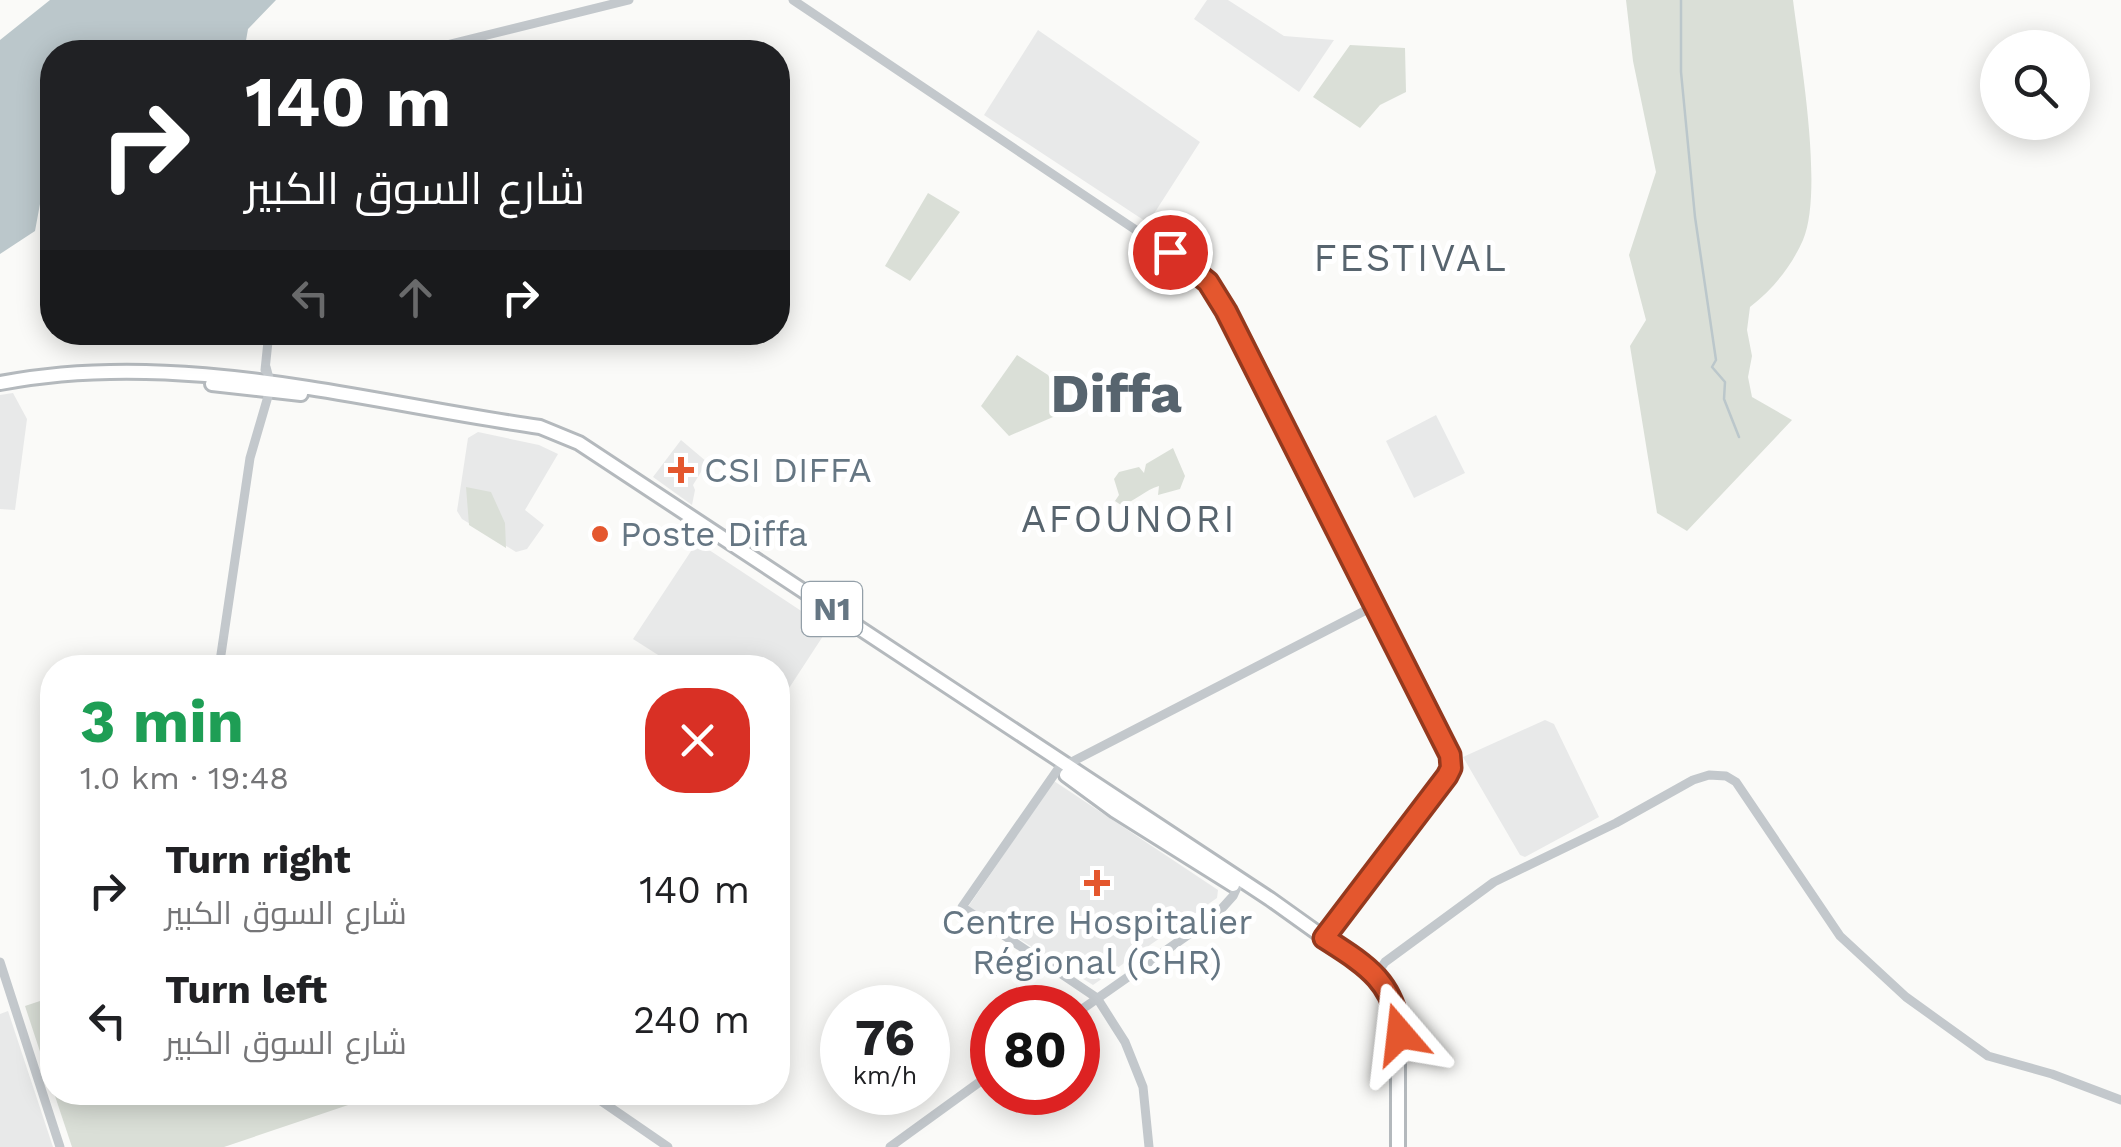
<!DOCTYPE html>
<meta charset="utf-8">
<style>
:root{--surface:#fff;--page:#f2f2f2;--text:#202124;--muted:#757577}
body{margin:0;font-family:"Work Sans",Cairo,sans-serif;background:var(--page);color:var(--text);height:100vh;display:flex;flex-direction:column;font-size:38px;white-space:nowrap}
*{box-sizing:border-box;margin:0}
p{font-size:32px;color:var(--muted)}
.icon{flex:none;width:55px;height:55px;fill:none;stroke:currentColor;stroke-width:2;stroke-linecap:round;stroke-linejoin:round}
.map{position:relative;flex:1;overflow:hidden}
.details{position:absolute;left:40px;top:655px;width:750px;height:450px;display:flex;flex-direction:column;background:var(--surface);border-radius:40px;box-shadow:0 5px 25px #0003}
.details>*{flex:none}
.banner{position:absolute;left:40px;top:40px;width:750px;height:305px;border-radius:40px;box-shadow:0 5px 25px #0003;background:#202124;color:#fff;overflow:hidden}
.controls{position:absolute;left:1980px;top:30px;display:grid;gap:20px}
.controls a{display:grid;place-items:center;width:110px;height:110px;border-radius:50%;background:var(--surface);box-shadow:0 5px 25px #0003;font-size:50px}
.speed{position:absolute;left:820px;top:985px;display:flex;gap:20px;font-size:50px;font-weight:700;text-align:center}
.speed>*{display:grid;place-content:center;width:130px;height:130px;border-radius:50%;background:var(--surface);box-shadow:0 5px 25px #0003;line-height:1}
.speed small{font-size:25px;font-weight:400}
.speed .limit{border:15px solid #d22;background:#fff;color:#111}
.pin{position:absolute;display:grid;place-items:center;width:85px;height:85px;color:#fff;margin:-42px;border:5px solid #fff;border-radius:50%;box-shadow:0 2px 10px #0007}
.me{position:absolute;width:110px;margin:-55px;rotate:343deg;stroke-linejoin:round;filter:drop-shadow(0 0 8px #0008)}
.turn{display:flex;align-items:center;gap:35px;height:210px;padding:0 40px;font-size:45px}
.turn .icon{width:130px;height:130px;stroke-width:2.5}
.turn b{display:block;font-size:70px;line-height:85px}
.lanes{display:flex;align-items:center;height:95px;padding:0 40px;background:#0003;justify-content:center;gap:50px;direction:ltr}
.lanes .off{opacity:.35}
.round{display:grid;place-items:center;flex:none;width:105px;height:105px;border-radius:40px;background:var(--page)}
.head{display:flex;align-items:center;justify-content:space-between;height:170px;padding:0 40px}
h1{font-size:60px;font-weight:700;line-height:75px;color:#1e9e55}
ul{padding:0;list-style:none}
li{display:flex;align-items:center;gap:30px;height:130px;padding:0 40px}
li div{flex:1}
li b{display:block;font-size:38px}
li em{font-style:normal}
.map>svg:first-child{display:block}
.built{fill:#e8e9e9}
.green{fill:#dadfd7}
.water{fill:#bbc7cb}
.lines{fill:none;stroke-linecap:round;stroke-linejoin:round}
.stream{stroke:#bbc7cb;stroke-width:2.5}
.trunk-casing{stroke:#b4b9bd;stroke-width:18}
.tertiary{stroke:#c3c8cc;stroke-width:9}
.trunk{stroke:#fff;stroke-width:12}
.route-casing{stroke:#94391e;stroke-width:25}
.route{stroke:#e4572e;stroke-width:18}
.poi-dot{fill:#e4572e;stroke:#fff;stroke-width:4}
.labels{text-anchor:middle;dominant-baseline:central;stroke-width:10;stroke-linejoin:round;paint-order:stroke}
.shield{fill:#fff;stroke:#939fa8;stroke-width:2.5}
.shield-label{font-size:32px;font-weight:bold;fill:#657683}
.poi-label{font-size:35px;fill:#657683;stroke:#fff;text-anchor:start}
.neighbourhood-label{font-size:38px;letter-spacing:2.5px;fill:#57646e;stroke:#fff}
.town-label{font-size:55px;font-weight:bold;fill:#57646e;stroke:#fff}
</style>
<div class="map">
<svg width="2121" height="1147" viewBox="0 0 2121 1147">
<rect width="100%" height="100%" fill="#fafaf8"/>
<path class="built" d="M1207,0H1228L1284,36L1334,40L1299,92L1194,19Z
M1038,30L1200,142L1148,223L984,115Z
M13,393L27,419L15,510L0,509V395Z
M1436,415L1465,473L1414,498L1386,441Z
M478,432L539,445L558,454L525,510L544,525L527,549L516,552L462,519L457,511L468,438Z
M681,440L707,462L693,485L695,490L692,505L653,477Z
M697,542L824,626L825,633L778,705V668L677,667L633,639Z
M1545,720L1554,724L1599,817L1525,857L1520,855L1463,757Z
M1054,781L1218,890L1217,898L1093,985L968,907Z
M8,1011L53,1147H0V1014Z"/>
<path class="green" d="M1626,0H1793C1800,57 1824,190 1803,240C1791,267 1773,289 1750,307L1747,330L1752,356L1748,377L1752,397L1792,420L1687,531L1657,513L1630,346L1646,320L1629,255L1656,172L1633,61Z
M1350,45L1405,48L1406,92L1380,105L1360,128L1313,97Z
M928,193L960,212L910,281L885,266Z
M1017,355L1048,375L1067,411L1009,436L981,406Z
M1173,448L1185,476L1180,489L1158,495L1159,486C1145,490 1136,501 1121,505L1115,501L1119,495L1114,479L1119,472L1139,467L1144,473L1146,464Z
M466,487L491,492L505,523L506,548L469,525Z
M52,997V1088L25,1006Z
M361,1093L363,1100L224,1147H72L54,1093Z"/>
<path class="water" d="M50,0H276L248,29L244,52H52V190L40,204L35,231L0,254V40Z"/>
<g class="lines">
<path class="stream" d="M1681,0V72L1695,217L1716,360L1712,367L1725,382L1724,399L1739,437"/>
<g class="trunk-casing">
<path id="trunk" d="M0,383C180,348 362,402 540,427L579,443L1270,899L1375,974L1392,997L1398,1015V1147
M212,384L301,394
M1066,775L1115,811L1233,885"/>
</g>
<path class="tertiary" d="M793,0L1197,271L1208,282L1226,311L1305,471L1376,605L1451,760L1447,776L1323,940
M418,52L629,0
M265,370L269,332
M219,668L250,458L271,386L266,367
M0,962L60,1147
M1372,981L1385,962L1494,882L1616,823L1693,780L1709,775L1726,776L1736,782L1840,936L1906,997L1988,1056L2052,1074L2121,1100
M1078,1012L1215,916L1233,896L1239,883
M588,1092L668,1147
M890,1147L992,1073
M1149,1147L1143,1087L1125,1042L1097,998L962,907L1058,769L1376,605"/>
<use href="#trunk" class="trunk"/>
</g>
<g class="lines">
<g class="route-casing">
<path id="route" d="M1170,252L1208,282L1226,311L1450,755L1451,768L1447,776L1324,938C1366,965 1394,981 1400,1034"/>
</g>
<use href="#route" class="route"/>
</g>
<g class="poi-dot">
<path d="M676 455h10v10h10v10h-10v10h-10v-10h-10v-10h10z"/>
<circle cx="600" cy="534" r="10"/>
<path d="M1092 868h10v10h10v10h-10v10h-10v-10h-10v-10h10z"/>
</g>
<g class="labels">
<rect class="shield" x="802" y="582" width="60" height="54" rx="8"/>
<g class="shield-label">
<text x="832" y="609">N1</text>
</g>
<g class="poi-label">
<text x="704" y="470">CSI DIFFA</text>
<text x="620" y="534">Poste Diffa</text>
<text x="1097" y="922" text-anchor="middle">Centre Hospitalier<tspan x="1097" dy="40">Régional (CHR)</tspan></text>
</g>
<g class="neighbourhood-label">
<text x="1411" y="258">FESTIVAL</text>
<text x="1129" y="519">AFOUNORI</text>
</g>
<g class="town-label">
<text x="1116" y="393">Diffa</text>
</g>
</g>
</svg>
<div class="controls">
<a><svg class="icon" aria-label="search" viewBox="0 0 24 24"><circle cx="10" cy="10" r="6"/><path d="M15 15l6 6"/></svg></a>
</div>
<div class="speed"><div>76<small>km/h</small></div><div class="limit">80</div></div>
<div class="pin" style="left:1170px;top:252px;background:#d93025"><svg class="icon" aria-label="arrive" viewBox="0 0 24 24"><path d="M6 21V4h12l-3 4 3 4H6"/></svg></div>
<svg class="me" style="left:1400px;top:1034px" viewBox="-20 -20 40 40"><path d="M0-17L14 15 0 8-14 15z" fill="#e4572e" stroke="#fff" stroke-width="4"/></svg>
<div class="banner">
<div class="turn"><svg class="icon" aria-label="right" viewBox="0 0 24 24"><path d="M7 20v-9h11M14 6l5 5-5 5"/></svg><div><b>140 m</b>شارع السوق الكبير</div></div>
<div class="lanes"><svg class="icon off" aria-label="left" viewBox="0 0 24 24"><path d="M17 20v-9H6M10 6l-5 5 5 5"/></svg><svg class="icon off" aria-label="ahead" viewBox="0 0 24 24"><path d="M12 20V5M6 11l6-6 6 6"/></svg><svg class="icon" aria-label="right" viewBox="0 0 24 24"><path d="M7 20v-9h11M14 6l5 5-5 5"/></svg></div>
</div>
<section class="details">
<div class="head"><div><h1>3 min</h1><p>1.0 km · 19:48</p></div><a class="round" style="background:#d93025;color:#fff"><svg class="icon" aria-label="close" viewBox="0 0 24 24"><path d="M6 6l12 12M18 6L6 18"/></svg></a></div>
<ul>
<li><svg class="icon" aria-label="right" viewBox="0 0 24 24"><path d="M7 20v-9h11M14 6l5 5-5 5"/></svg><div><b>Turn right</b><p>شارع السوق الكبير</p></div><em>140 m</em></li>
<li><svg class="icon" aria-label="left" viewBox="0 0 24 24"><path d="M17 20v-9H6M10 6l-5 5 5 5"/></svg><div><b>Turn left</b><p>شارع السوق الكبير</p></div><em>240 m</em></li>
</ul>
</section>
</div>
